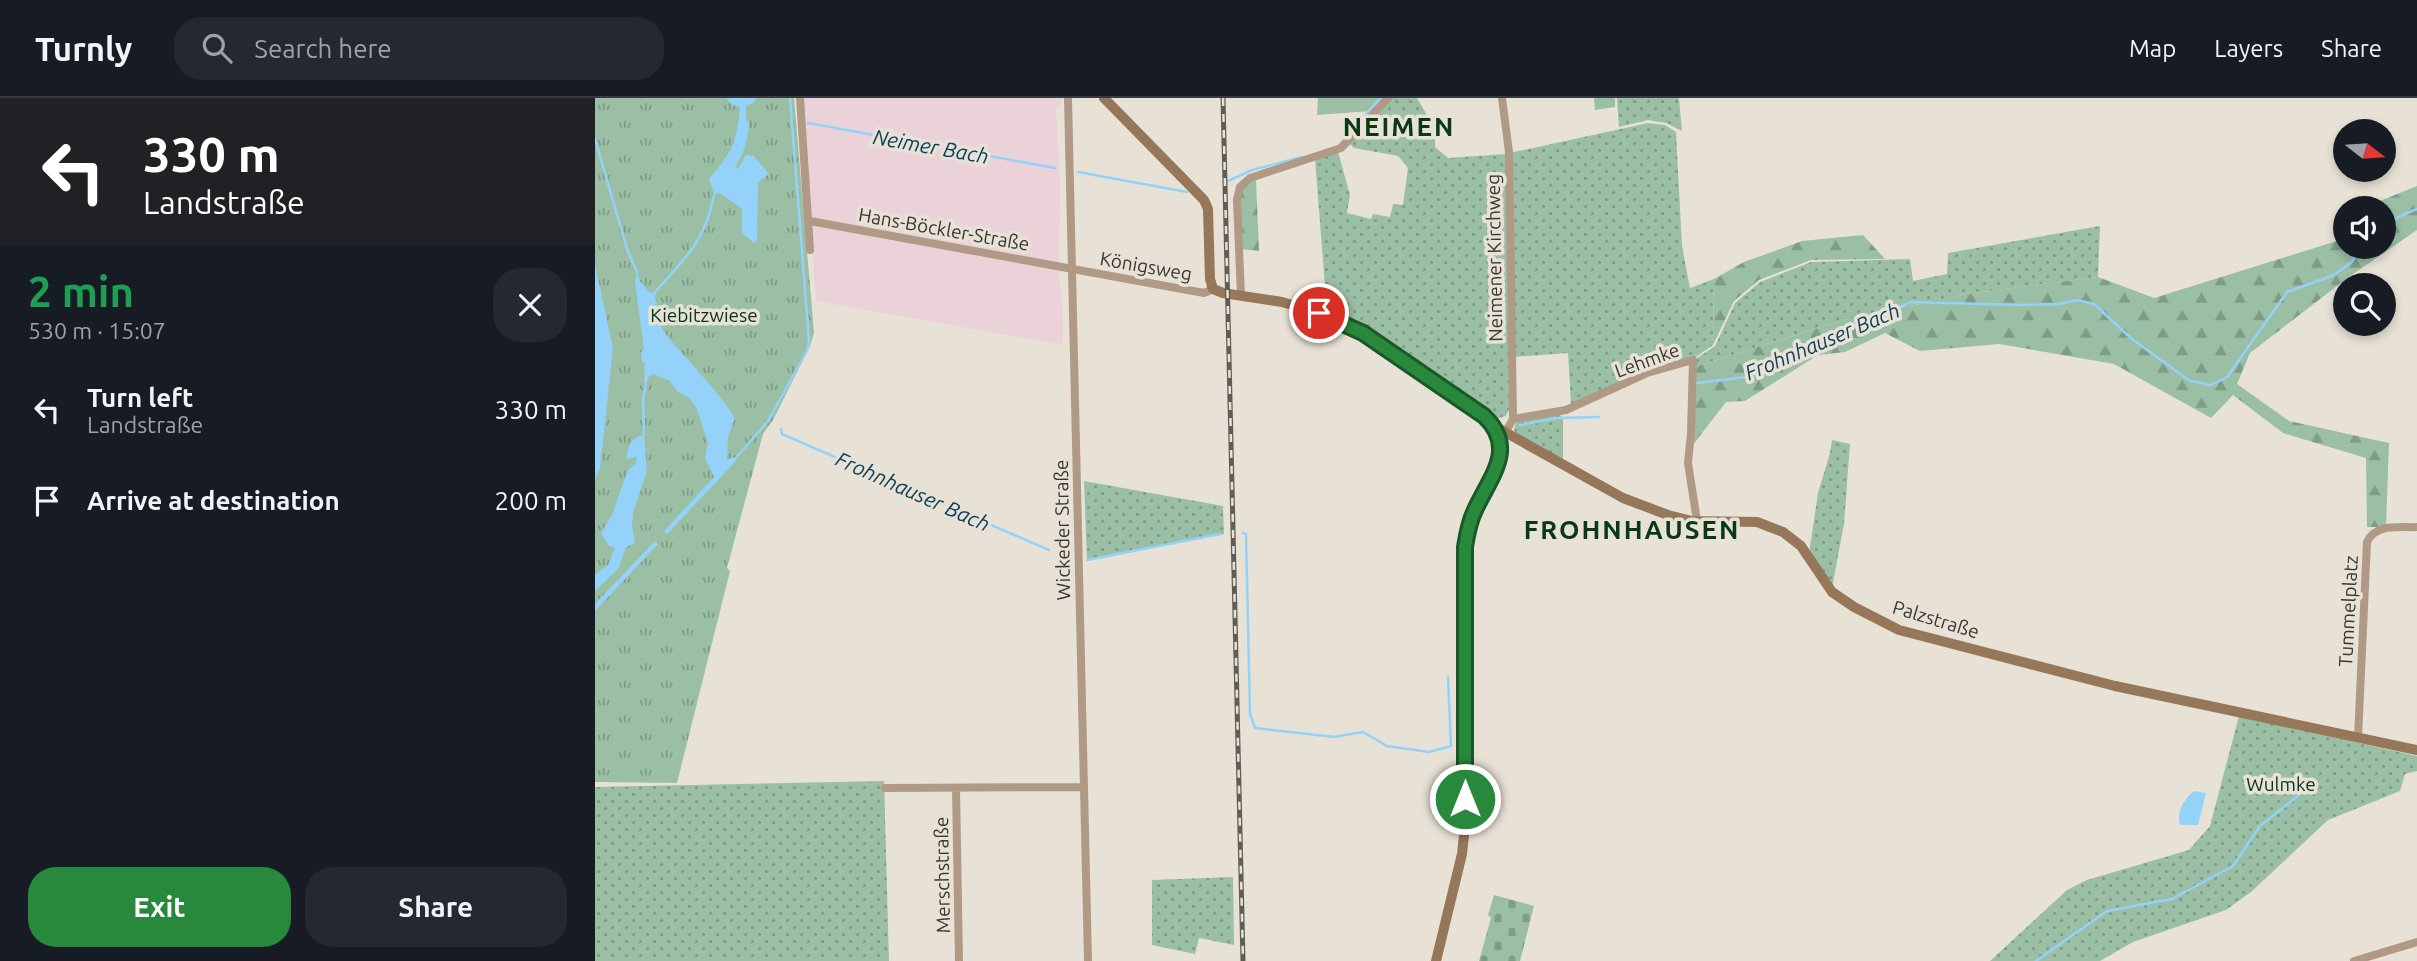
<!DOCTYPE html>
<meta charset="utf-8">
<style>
:root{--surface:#171b24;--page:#242831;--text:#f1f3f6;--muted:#9ea1a6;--line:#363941;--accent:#28893c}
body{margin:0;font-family:Ubuntu,sans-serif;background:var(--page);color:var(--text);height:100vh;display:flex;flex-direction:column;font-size:26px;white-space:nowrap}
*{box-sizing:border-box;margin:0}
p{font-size:23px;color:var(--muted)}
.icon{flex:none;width:38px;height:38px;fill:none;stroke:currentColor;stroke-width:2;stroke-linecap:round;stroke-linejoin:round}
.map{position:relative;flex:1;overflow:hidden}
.side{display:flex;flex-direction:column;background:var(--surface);width:595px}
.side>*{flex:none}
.top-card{background:#202124;color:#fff;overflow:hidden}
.needle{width:46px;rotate:107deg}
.fabs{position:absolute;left:1738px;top:21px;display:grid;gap:14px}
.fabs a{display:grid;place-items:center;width:63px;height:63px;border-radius:50%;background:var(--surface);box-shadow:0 4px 10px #0003;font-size:35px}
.pin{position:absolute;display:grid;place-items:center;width:60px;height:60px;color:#fff;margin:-30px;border:4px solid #fff;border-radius:50%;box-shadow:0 2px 7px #0007}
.me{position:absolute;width:77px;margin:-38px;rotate:0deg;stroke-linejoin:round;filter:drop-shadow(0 0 5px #0008)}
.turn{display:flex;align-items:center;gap:24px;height:147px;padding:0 28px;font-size:32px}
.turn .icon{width:91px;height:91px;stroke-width:2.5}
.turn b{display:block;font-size:49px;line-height:60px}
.round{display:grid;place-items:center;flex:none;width:74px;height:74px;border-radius:28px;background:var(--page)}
.headline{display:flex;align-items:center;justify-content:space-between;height:119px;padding:0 28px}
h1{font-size:42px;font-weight:700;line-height:52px;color:#1e9e55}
.cta{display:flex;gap:14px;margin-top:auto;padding:14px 28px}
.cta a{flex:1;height:80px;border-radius:28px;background:var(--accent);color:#fff;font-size:28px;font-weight:700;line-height:80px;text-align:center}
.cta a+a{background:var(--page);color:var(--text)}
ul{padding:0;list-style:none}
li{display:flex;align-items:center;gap:21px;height:91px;padding:0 28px}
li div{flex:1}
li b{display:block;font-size:26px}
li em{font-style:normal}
header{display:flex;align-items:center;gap:42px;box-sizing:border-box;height:98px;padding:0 35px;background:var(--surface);border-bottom:2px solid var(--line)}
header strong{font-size:33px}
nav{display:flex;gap:38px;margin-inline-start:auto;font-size:24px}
.search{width:490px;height:63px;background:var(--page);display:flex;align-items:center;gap:18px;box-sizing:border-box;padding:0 24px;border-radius:28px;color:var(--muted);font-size:26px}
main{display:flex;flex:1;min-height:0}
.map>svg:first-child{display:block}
.commercial{fill:#ebd1d8}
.grass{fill:url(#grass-dots)}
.forest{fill:url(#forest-firs)}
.cemetery{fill:url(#cemetery-stones)}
.park{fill:url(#park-tufts)}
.garden{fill:#9abfa5}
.water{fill:#94d2fa}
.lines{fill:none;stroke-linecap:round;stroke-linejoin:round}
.stream{stroke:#94d2fa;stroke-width:2.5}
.street{stroke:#b09a86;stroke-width:8}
.secondary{stroke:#967759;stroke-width:10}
.rail-casing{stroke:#605d57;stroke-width:5}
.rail{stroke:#e8e2d6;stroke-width:2.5;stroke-dasharray:8;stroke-linecap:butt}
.route-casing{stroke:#1a5927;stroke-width:18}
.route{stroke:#28893c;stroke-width:12}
.labels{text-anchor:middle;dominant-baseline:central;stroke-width:7;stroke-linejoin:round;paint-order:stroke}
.street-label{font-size:19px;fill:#393732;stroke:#e8e2d6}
.park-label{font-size:19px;fill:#05351b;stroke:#e8e2d6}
.water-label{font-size:21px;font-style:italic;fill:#0d405a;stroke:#e8e2d6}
.district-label{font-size:26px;font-weight:bold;letter-spacing:2px;fill:#093813;stroke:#e8e2d6}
</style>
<header>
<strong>Turnly</strong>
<div class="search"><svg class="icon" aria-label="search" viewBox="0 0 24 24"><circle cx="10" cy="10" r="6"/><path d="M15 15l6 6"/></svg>Search here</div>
<nav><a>Map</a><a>Layers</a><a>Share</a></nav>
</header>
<main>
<section class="side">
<div class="top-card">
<div class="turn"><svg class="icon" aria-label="left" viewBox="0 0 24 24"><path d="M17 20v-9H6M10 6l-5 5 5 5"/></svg><div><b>330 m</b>Landstraße</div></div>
</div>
<div class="headline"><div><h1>2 min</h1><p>530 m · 15:07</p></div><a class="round"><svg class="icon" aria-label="close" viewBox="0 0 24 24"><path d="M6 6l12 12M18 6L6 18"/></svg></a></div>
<ul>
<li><svg class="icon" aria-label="left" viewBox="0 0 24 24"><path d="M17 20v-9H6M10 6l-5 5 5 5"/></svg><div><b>Turn left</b><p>Landstraße</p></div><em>330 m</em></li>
<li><svg class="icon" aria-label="arrive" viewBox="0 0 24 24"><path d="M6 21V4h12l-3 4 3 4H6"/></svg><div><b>Arrive at destination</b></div><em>200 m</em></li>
</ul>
<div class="cta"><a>Exit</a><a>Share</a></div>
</section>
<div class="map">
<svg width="1822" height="863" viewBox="0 0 1822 863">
<defs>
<pattern id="grass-dots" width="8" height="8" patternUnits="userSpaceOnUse" patternTransform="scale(1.75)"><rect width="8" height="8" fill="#9abfa5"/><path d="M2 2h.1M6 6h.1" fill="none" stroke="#7f9c87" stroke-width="1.8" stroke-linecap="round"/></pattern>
<pattern id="forest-firs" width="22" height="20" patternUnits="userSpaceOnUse" patternTransform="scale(1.75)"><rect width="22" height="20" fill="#9abfa5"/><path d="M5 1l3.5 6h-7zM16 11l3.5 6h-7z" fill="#7f9c87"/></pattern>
<pattern id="cemetery-stones" width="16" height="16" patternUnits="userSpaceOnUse" patternTransform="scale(1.75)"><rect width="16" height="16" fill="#9abfa5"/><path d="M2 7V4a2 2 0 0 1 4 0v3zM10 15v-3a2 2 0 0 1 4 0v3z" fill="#7f9c87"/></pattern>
<pattern id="park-tufts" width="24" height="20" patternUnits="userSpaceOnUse" patternTransform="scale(1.75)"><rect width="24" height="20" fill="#9abfa5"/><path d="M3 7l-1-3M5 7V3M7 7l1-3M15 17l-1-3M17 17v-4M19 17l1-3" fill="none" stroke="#7f9c87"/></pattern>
</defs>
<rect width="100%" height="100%" fill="#e8e2d6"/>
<path class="commercial" d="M205,0H468L461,11L465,91L464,178L467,203L468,247L221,203Z"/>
<path class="grass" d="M793,0H822L840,31V49L853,60L911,56L914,311L911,318L900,321L767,230L732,213L720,61L743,54L755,97L752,115L776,121L778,116L795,119L798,106L808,107L813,70L803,58L759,50L753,44Z
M1022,0H1084L1087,33L1071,25L1053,22L1024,29Z
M1053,25L1070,27L1081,34L1087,148L1095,190L1119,181L1118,247L1098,261L976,306L973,255L917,259L915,55Z
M1505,128L1503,179L1371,196L1245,223L1099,269V262L1120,248L1140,205L1165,184L1216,164L1315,161L1318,183L1352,176L1353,155Z
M963,314L968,321V364L923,338L919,332L921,324Z
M1237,342L1255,346L1249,426L1237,490L1214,456L1223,395L1235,355Z
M489,383L628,408L629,436L492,463Z
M1644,618L1822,658V673L1810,676L1805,693L1733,722L1656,794L1631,812L1538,844L1505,863H1395L1472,792L1492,782L1594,752L1615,728Z
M289,683L294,863H0V689Z
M638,779L639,847L604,840L600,856L557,847V782Z"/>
<path class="forest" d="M661,82L664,153L645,151V96L652,85Z
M1822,88V132L1751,181L1655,255L1642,286L1694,323L1794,345L1791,429H1772L1771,360L1688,335L1638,297L1616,320L1519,266L1404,246L1325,253L1290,235L1250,254L1223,257L1150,303L1131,304L1097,348L1099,269L1245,223L1371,196L1503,179L1559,200L1742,143L1750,134V149H1788V110H1772L1775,107Z
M1268,137L1290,161L1216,162L1164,182L1139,203L1118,247L1119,181L1149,164L1207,143Z"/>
<path class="cemetery" d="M899,797L939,808L925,863H884L896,820L893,817Z"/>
<path class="park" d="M0,0H199L219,235L215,248L178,322L168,336L132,470L135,473L82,685L0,684Z"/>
<path class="garden" d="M723,0H787L775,13L722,17Z
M999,0H1020V9L1000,12Z"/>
<path class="water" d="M131,0H161L160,4L151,8V21L154,25C153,42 149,55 140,69L143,71L151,57L159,58L174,76L163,84L162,142L159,145L147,135V111L125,95L119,96L114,81C138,52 141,48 145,9L137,7Z
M0,167L18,250L5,371L0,381Z
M42,174L45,183L55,195L61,193L60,202C66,212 63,225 69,234C92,263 120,288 140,320L133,339L132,362L138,359L141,363L72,436L69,433L119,379L110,360L113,345L102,311L94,299L83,294L75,283L58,276L54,278L51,287L49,285L50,265L47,264L46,254L49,251L40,184Z
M49,337L52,373L38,415L37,428L40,445L31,449L23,471L0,493V477L13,467L20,450L13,447L6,435L17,417L32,374L36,369L40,367L42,359L31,361C34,348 35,340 49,337Z
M60,443L63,446L0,513V506Z
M1599,693L1611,695L1603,727H1585C1581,714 1589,701 1599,693Z"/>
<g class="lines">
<path class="stream" d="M213,25L460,70
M0,41L32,151L42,174
M746,45L785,0
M483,74L592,94
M633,83L657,72L707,59
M1788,126L1822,111
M61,193C90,161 112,140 119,96
M1102,285L1152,279L1214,248L1317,204L1423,207L1465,206L1482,202L1499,206L1537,241L1595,283L1616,287L1632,279L1692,194L1739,177L1758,163L1764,149
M925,327L962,320L1004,319
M186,331L187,336L454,452
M49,337L48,301L51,287
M140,361L173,323L212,253L214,242L195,0
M648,435L651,436L655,616L660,630L739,639L768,634L792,648L834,654L856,648L853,579
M492,462L625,436
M1441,863L1512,813L1577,801L1638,768L1665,728L1709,693"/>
<path class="street" d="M205,0L215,152
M473,0L493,863
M907,0L914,54L918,321L910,335
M215,123L609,195L618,191
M646,198L642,102L645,89L655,80L746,50L793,0
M918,321L971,312L1052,275L1098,262L1096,335L1093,365L1102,423
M1763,640L1772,444C1781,425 1803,430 1822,429
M290,690L489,689
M361,690L364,863
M1759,863L1822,844"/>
<path class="secondary" d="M509,0L609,102L613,111L615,181L618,191L628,195L687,204L734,218L768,235L889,318C923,349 895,380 880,412C874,424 872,436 870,449V728L867,756L841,863
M901,329L1028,400L1073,417L1097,423L1162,424L1188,434L1206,448L1237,494L1259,509L1304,532L1520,588L1822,652"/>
<g class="rail-casing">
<path id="rail" d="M628,0L648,863"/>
</g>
<use href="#rail" class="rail"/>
</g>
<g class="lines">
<g class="route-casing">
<path id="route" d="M724,215L768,235L889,318C923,350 895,379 880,412C874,424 872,436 870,449V701"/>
</g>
<use href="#route" class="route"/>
</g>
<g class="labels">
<g class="street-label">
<text transform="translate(349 131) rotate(10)">Hans-Böckler-Straße</text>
<text transform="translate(899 160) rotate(-91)">Neimener Kirchweg</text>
<text transform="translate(551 168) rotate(10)">Königsweg</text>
<text transform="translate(1052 262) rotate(-20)">Lehmke</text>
<text transform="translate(467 432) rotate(-91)">Wickeder Straße</text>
<text transform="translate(1753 513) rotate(-87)">Tummelplatz</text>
<text transform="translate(1341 521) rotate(17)">Palzstraße</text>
<text transform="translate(347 777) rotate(-91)">Merschstraße</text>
</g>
<g class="park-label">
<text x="109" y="217">Kiebitzwiese</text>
<text x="1686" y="686">Wulmke</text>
</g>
<g class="water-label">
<text transform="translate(336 48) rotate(10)">Neimer Bach</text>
<text transform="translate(1227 243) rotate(-23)">Frohnhauser Bach</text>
<text transform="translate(318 393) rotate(24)">Frohnhauser Bach</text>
</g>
<g class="district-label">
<text x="804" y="28">NEIMEN</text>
<text x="1037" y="431">FROHNHAUSEN</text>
</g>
</g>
</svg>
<div class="fabs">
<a><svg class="needle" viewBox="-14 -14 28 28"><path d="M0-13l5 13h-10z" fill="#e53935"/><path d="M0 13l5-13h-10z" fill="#9ea1a6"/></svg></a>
<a><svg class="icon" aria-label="sound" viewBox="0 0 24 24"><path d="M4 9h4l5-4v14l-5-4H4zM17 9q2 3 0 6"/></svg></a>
<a><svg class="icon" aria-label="search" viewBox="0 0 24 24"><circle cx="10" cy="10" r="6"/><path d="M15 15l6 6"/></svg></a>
</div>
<div class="pin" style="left:724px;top:215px;background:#d93025"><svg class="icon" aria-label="arrive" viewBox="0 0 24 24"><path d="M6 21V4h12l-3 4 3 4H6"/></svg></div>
<svg class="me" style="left:870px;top:701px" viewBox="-20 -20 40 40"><circle r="17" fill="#28893c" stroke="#fff" stroke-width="3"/><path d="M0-11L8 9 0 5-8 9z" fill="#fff"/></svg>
</div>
</main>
